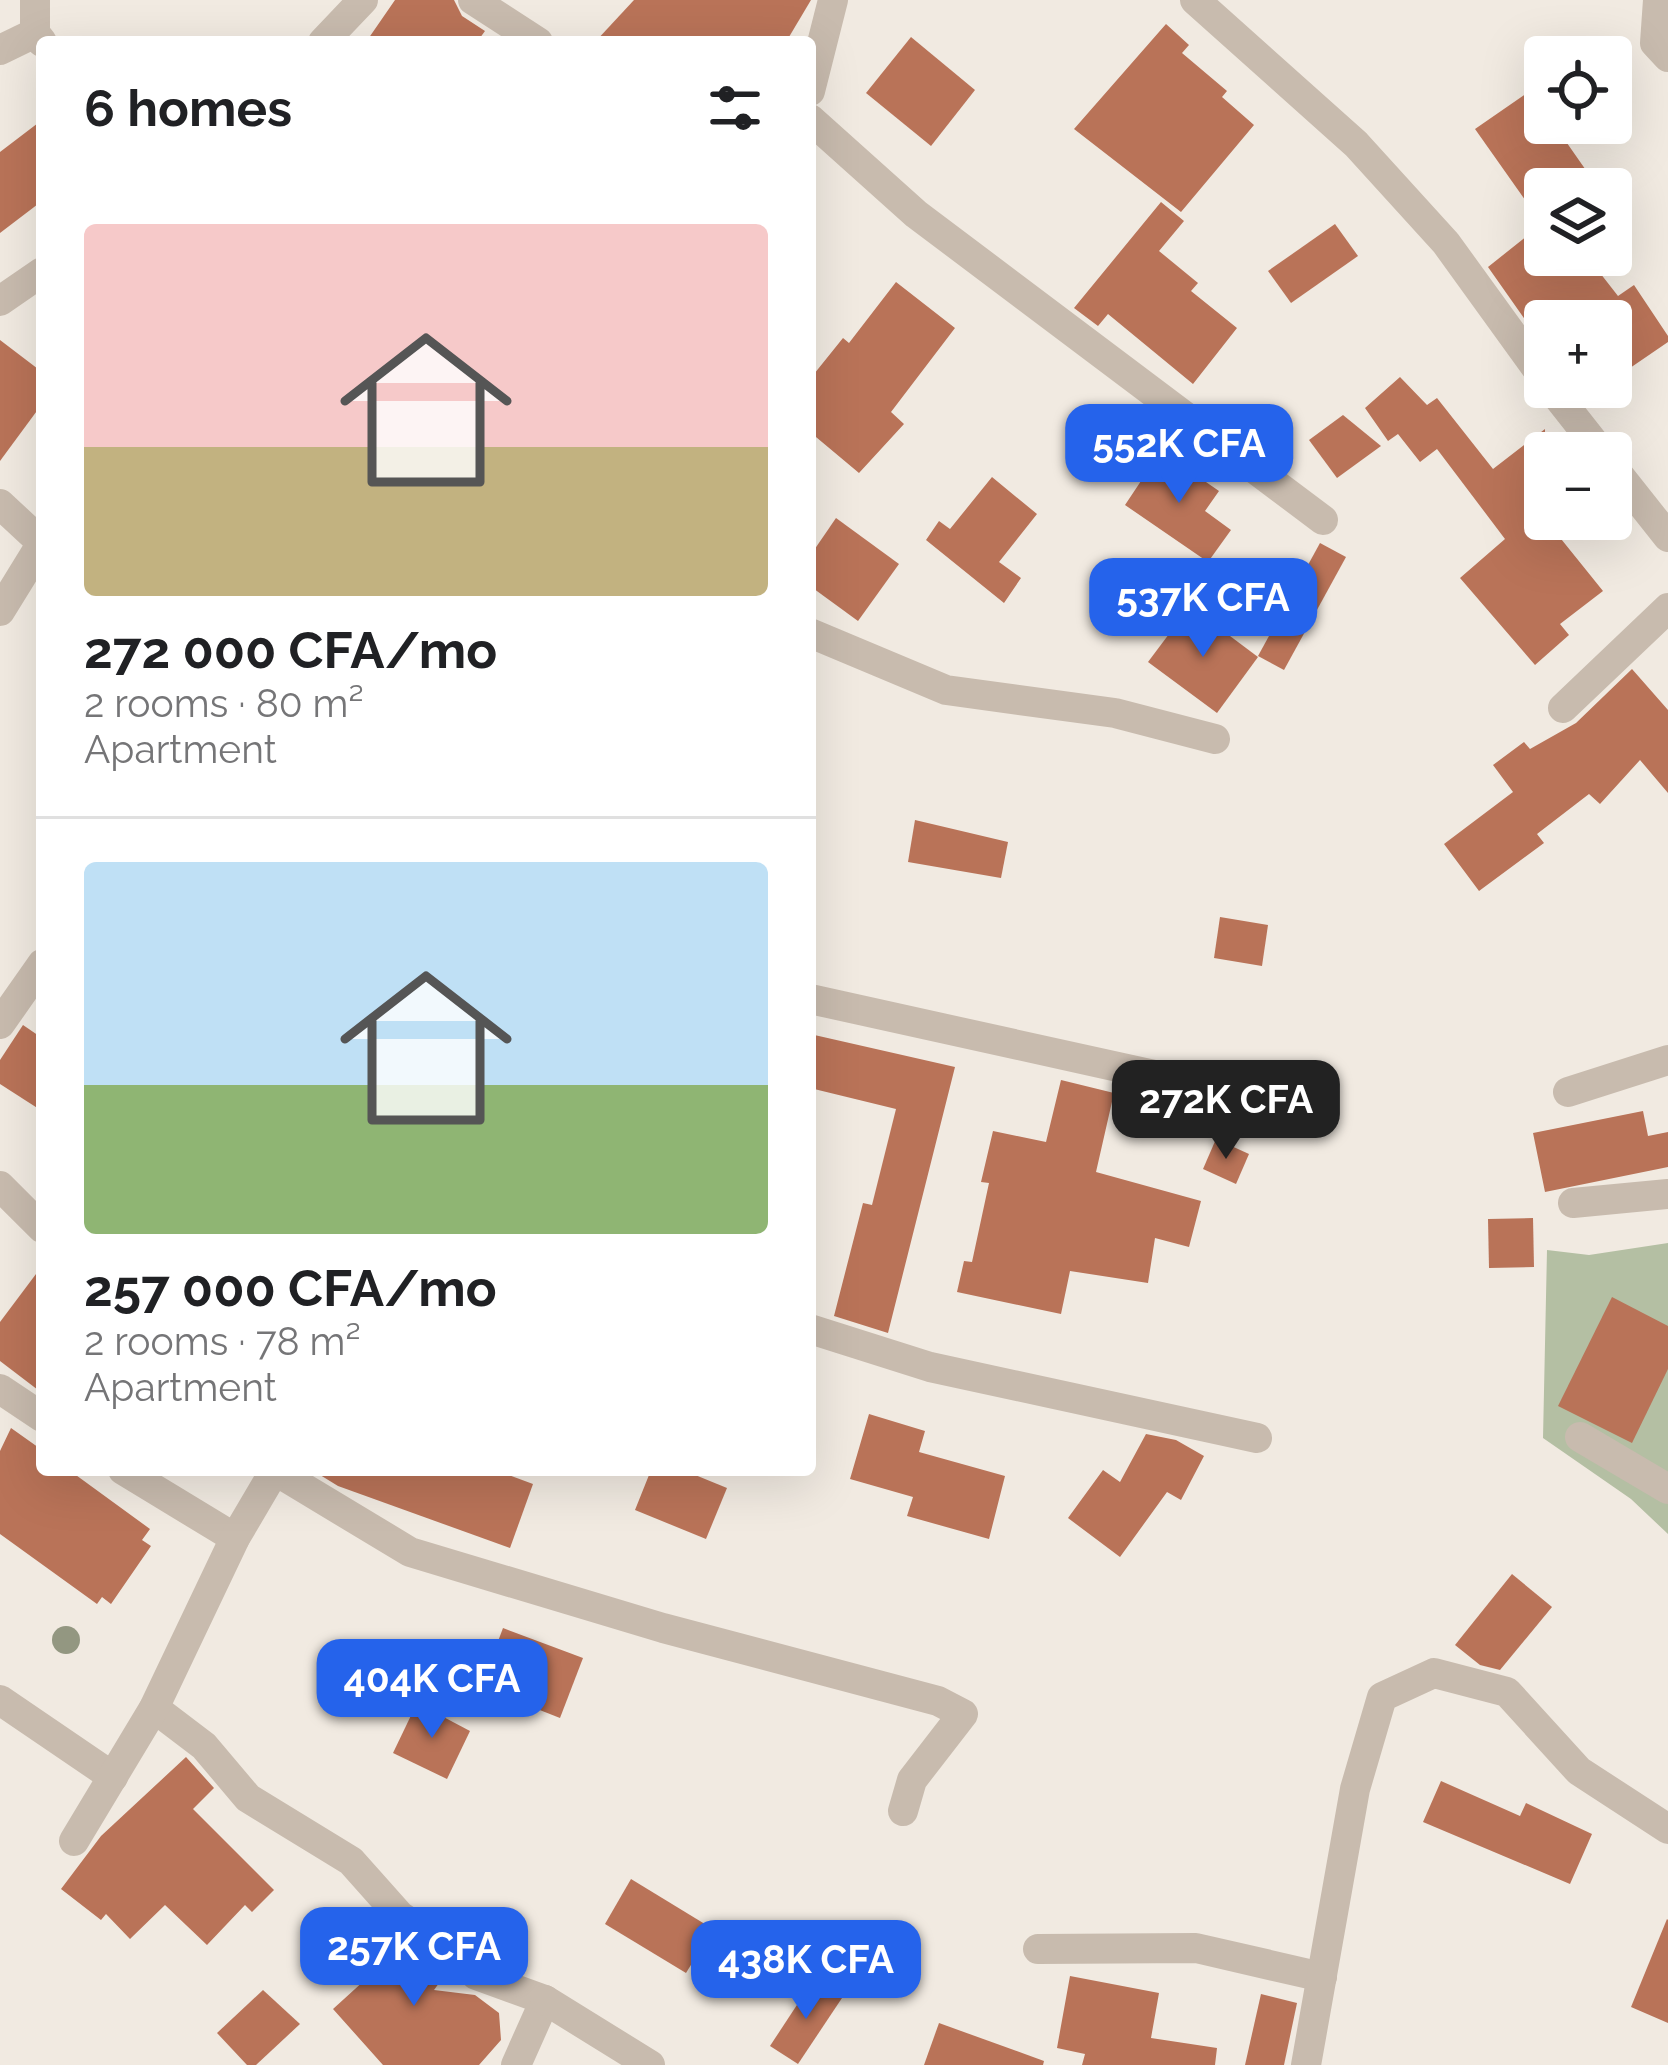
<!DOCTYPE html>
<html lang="en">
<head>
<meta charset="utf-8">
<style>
	body { margin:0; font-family:Raleway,sans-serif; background:#f6f6f6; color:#202124; height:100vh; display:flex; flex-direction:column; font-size:45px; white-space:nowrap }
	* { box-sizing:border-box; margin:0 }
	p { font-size:39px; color:#757577 }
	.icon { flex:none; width:66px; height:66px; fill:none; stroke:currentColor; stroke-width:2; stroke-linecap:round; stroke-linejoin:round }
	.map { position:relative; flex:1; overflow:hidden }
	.drawer { position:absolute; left:36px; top:36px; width:780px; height:1440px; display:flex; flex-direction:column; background:#fff; border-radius:12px; box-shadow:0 12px 48px #0002 }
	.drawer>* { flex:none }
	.tools { position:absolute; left:1524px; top:36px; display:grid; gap:24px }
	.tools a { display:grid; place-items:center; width:108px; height:108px; border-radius:12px; background:#fff; box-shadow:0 12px 48px #0002; font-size:60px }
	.price { position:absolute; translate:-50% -102px; padding:0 27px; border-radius:24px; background:#2563eb; color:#fff; font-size:39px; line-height:78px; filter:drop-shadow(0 3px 6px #0008) }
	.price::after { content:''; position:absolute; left:50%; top:72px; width:36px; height:27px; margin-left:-18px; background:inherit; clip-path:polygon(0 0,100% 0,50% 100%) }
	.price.active { background:#222; color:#fff }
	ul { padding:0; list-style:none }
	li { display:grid; align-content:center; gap:24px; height:636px; padding:0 48px }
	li+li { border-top:3px solid #e0e0e0 }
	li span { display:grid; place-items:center; height:372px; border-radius:12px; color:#555 }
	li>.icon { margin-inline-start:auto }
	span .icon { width:216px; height:216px; fill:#fffc; stroke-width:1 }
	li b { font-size:51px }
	h2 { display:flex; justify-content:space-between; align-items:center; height:144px; padding:0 48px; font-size:51px }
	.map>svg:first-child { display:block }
	.green { fill:#b4bfa3 }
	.building { fill:#b97358 }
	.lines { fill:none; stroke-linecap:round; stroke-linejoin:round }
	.minor { stroke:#c8bbae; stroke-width:30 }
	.tree { fill:#939781 }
</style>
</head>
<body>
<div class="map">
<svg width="1668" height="2065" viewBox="0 0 1668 2065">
	<rect width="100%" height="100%" fill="#f1eae1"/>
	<polygon class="green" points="1668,1243 1668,1534 1631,1499 1543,1438 1547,1250 1589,1255"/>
	<g class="building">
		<polygon points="395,0 454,0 462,16 485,31 477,42 366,42"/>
		<polygon points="634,0 811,0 786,42 595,42"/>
		<polygon points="1166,24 1189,45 1182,53 1227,91 1222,97 1254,125 1181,212 1074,129"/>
		<polygon points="911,37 975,90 931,146 866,93"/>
		<polygon points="1530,91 1545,112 1545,123 1553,123 1590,176 1571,189 1545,189 1545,255 1586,255 1618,296 1634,285 1668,336 1668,342 1611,381 1611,321 1526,321 1488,267 1542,224 1475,129"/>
		<polygon points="42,120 42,201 0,233 0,152"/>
		<polygon points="1161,202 1184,221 1159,251 1198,283 1191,291 1237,328 1193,384 1108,314 1098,326 1074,308"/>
		<polygon points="1335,224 1358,256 1291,303 1268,271"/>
		<polygon points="896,282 955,328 891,412 904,424 859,473 810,432 810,379 843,338 849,343"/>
		<polygon points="0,340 42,372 42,404 0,461"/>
		<polygon points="1400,377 1427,405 1437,398 1493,469 1545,429 1545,519 1603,591 1560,624 1569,635 1535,665 1460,578 1505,539 1437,449 1420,462 1398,434 1388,441 1365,408"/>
		<polygon points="1343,415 1381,446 1337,478 1309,440"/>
		<polygon points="1161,451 1219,491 1205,511 1231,530 1208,562 1125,505"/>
		<polygon points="992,477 1037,514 999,562 1021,578 1004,603 926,540 939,521 950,529"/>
		<polygon points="836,518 899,564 858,621 810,586 810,556"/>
		<polygon points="1320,543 1346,557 1284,670 1258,656"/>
		<polygon points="1190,606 1258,657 1217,713 1148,662"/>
		<polygon points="1632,669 1668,710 1668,793 1640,760 1600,804 1589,794 1537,834 1544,843 1479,891 1444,844 1513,792 1493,765 1524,742 1530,749 1576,723"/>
		<polygon points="915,820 1008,842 1001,878 908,862"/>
		<polygon points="1220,917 1268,925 1262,966 1214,958"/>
		<polygon points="23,1025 42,1038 42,1111 0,1084 0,1060"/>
		<polygon points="810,1034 955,1067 888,1333 834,1316 863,1203 872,1205 896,1109 810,1088"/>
		<polygon points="1061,1080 1114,1093 1096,1172 1201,1201 1189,1247 1155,1238 1148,1283 1070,1271 1061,1314 957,1292 964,1261 972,1262 989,1183 981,1182 993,1131 1046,1142"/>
		<polygon points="1643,1111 1648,1136 1668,1132 1668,1167 1545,1192 1533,1133"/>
		<polygon points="1216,1139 1249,1154 1236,1184 1203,1169"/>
		<polygon points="1533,1218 1534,1267 1489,1268 1488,1219"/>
		<polygon points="42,1266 42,1393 0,1361 0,1322"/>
		<polygon points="1612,1297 1668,1326 1668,1369 1632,1443 1558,1406"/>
		<polygon points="869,1414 925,1431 919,1452 1005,1476 989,1539 907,1516 913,1497 850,1479"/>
		<polygon points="11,1428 42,1450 42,1470 69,1470 150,1529 142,1540 151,1546 111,1604 102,1597 97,1604 0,1534 0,1451"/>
		<polygon points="1146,1434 1176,1440 1204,1456 1181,1500 1167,1492 1120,1557 1068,1518 1103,1470 1120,1482"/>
		<polygon points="312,1470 495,1470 533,1484 510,1548 338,1486"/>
		<polygon points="651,1470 683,1470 727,1488 706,1539 635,1510"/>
		<polygon points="1512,1574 1552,1607 1500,1670 1480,1665 1455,1645"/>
		<polygon points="503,1628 583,1658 560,1718 481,1687"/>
		<polygon points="417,1703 470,1731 447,1779 393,1753"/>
		<polygon points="186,1757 214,1788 193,1809 274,1890 252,1912 245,1905 207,1945 165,1905 130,1939 106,1914 101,1920 61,1889 101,1836"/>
		<polygon points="1441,1781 1520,1816 1526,1803 1592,1834 1570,1884 1423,1822"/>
		<polygon points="631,1879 713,1929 686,1973 605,1924"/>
		<polygon points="1667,1919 1668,1920 1668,2023 1631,2007"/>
		<polygon points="380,1923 447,1972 434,1990 475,1995 499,2013 501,2040 479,2065 383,2065 333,2009 366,1979 346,1962"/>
		<polygon points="1070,1976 1159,1993 1151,2038 1217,2048 1215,2065 1082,2065 1085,2054 1057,2048"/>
		<polygon points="814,1979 842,1998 798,2064 770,2046"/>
		<polygon points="263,1990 300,2024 256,2065 247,2065 217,2033"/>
		<polygon points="1261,1994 1297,2003 1284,2065 1245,2065"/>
		<polygon points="939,2023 1044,2061 1043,2065 924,2065"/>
	</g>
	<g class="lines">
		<g class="minor">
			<polyline points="35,0 35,33 42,42"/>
			<polyline points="473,0 538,42"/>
			<polyline points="1195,0 1356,144 1446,243 1545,380"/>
			<polyline points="1658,0 1655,43 1668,57"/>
			<polyline points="323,42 363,0"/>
			<polyline points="0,50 35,33"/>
			<polyline points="810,91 833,0"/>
			<polyline points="810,119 916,214 1323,520"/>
			<polyline points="0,301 42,272"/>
			<polyline points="1550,387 1602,453"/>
			<polyline points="1611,465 1668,537"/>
			<polyline points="0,504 42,543 0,611"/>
			<polyline points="810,633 946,690 1115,713 1215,739"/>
			<polyline points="1563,708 1668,608"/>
			<polyline points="810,999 1213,1088"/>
			<polyline points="0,1024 42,964"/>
			<polyline points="1568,1092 1668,1060"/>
			<polyline points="0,1186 42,1228"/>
			<polyline points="1573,1203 1668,1194"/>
			<polyline points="810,1329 930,1367 1257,1438"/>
			<polyline points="0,1389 42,1417"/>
			<polyline points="1580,1437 1668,1489"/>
			<polyline points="123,1470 235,1538"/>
			<polyline points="274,1470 410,1552 663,1628 938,1701 963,1714 912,1780 903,1811"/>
			<polyline points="0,1700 113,1777"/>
			<polyline points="154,1708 204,1746 248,1798 351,1861 400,1916 469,1963 476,1975 545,2000 516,2065"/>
			<polyline points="74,1841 154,1708 235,1538 275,1470"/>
			<polyline points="1038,1949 1196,1948 1322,1977"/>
			<polyline points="545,2000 650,2065"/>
			<polyline points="1306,2065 1355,1789 1382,1697 1434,1673 1507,1692 1579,1771 1668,1829"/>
		</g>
	</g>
	<circle class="tree" cx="66" cy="1640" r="14"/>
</svg>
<div class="tools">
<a><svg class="icon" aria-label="locate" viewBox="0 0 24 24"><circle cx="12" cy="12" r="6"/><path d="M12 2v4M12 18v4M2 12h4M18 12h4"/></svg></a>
<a><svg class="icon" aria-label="layers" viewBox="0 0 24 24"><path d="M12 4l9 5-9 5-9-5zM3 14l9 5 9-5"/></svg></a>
<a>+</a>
<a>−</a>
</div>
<b class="price" style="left:1179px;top:506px">552K CFA</b>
<b class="price" style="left:1203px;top:660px">537K CFA</b>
<b class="price active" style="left:1226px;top:1162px">272K CFA</b>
<b class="price" style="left:432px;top:1741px">404K CFA</b>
<b class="price" style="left:414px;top:2009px">257K CFA</b>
<b class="price" style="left:806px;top:2022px">438K CFA</b>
<section class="drawer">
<h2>6 homes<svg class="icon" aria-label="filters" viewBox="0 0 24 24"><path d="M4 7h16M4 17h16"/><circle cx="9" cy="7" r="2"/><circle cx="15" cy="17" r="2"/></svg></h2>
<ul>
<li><span style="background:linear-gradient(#f6c9c9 60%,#c2b280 0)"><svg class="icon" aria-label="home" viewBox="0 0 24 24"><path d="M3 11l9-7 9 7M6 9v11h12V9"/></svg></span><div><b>272 000 CFA/mo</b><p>2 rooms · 80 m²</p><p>Apartment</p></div></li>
<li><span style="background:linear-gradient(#bfe0f5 60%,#8fb573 0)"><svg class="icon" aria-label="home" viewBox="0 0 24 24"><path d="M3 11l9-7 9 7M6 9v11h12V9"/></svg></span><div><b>257 000 CFA/mo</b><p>2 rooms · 78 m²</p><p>Apartment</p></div></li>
</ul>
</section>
</div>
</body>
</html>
